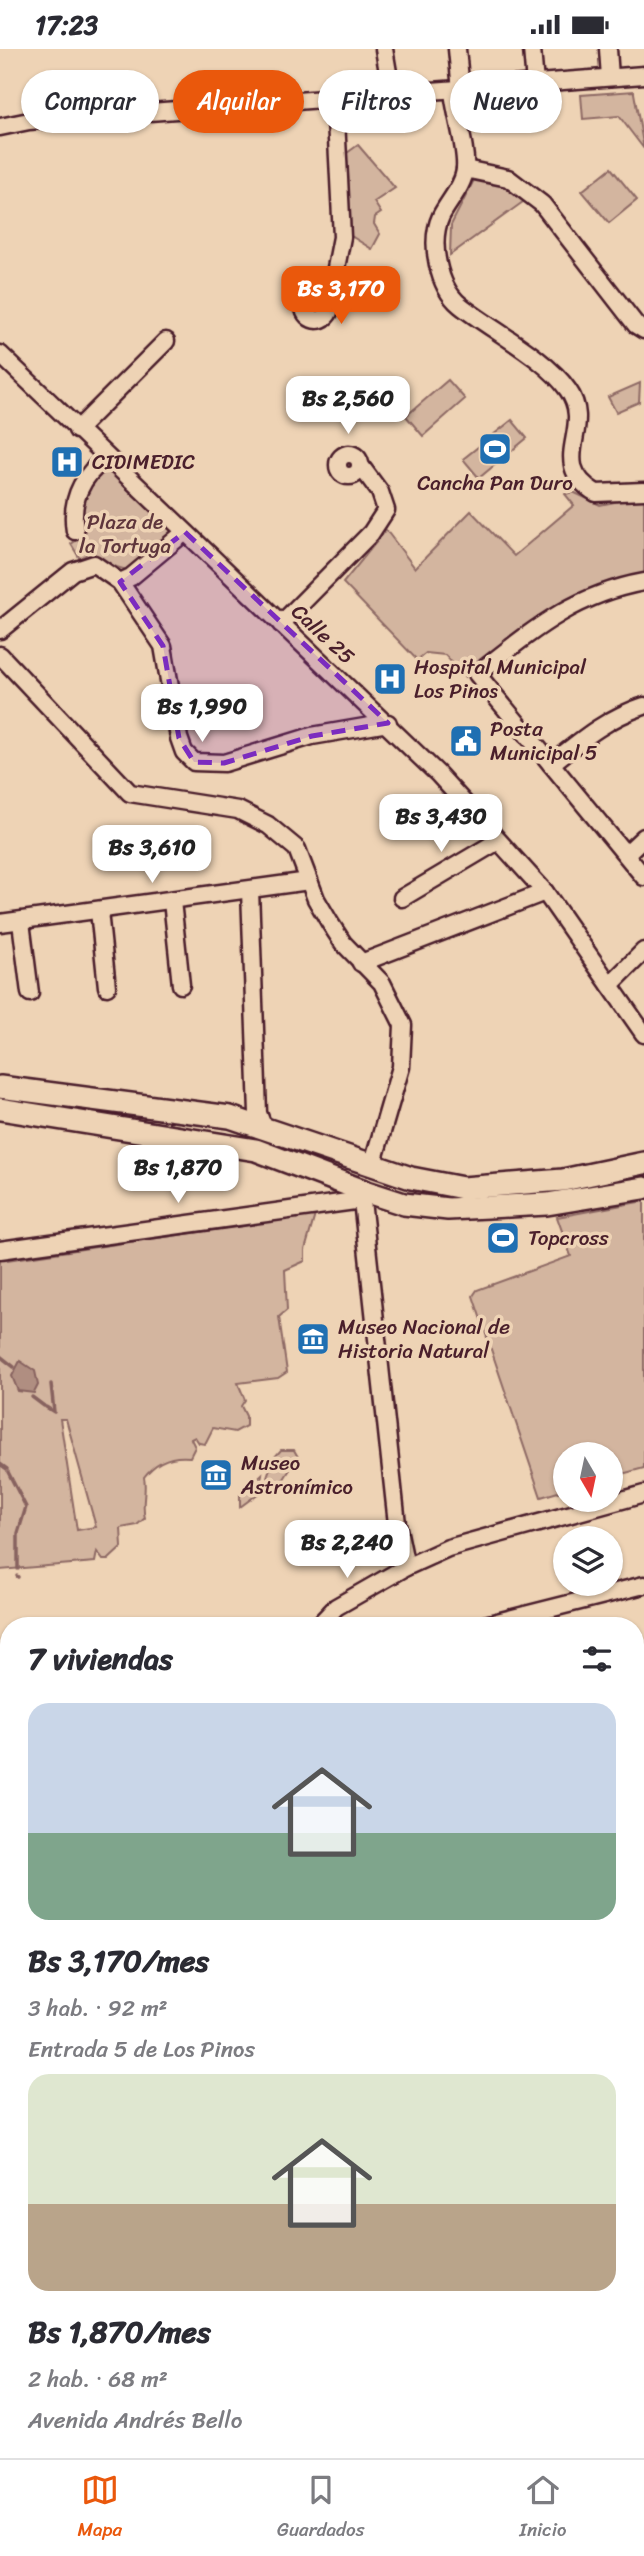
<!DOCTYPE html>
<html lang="es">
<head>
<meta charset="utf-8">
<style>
	body { margin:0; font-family:Sriracha,sans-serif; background:#f7f7f7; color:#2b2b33; height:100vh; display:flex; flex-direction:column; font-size:26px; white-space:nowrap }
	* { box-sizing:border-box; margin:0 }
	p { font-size:23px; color:#7c7c81 }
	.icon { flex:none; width:38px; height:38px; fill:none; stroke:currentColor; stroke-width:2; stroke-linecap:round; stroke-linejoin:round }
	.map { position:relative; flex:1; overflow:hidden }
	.sheet { position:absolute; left:0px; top:1568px; width:644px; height:842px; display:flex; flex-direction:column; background:#fff; border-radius:28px 28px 0 0; box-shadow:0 2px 5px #0004 }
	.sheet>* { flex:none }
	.hud { position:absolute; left:21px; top:21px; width:602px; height:63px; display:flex; gap:14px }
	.needle { width:46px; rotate:171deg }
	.tools { position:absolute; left:553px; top:1393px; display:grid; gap:14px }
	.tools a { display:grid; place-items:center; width:70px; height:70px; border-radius:50%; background:#fff; box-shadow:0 2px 5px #0004; font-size:35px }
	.price { position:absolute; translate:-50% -60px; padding:0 16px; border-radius:14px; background:#fff; color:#222; font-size:23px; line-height:46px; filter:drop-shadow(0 2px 4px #0008) }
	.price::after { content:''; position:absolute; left:50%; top:42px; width:21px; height:16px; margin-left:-10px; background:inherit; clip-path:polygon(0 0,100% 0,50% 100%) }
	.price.on { background:#ea580c; color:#fff }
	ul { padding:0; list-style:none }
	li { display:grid; align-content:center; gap:14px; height:371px; padding:0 28px }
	li span { display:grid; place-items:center; height:217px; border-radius:21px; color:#555 }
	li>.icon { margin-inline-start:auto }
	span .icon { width:126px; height:126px; fill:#fffc; stroke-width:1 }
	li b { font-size:30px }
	h2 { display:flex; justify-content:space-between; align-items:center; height:84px; padding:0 28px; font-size:30px }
	.pill { padding:0 24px; border-radius:32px; background:#fff; box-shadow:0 2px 5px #0004; font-size:24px; line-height:63px }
	.pill.on { background:#ea580c; color:#fff }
	.status { display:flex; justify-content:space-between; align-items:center; height:49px; padding:0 35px; background:#fff; direction:ltr }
	.status svg { height:19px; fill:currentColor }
	.dock { display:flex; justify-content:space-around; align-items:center; height:98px; border-top:2px solid #e1e1e2; background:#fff; font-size:19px; color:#7c7c81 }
	.dock a { display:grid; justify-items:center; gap:4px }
	.dock .on { color:#ea580c }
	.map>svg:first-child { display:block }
	.green { fill:#d3b59f; stroke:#8e6a65; stroke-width:2; fill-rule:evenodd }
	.water { fill:#b08e81; stroke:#87625f; stroke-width:2 }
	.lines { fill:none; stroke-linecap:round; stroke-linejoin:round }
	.stream { stroke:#87625f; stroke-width:3.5 }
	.minor-casing { stroke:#4a1f2b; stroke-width:21 }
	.major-casing { stroke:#4a1f2b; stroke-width:26 }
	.minor { stroke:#eed3b5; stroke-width:16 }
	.major { stroke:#eed3b5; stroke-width:21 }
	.marked { fill:#7b2cbf; fill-opacity:0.2; stroke:#7b2cbf; stroke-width:5; stroke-dasharray:14 9; stroke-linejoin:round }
	.labels { text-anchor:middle; stroke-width:7; stroke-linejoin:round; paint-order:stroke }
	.poi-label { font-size:21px; fill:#4a1f2b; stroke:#eed3b5; text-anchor:start }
	.park-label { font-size:21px; fill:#5f363c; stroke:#eed3b5 }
	.street-label { font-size:21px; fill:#4a1f2b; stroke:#eed3b5 }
</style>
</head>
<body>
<div class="status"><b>17:23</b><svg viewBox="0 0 49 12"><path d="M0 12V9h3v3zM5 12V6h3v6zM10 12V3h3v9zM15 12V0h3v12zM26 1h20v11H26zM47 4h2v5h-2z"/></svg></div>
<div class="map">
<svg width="644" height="2409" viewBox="0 0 644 2409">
	<rect width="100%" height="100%" fill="#eed3b5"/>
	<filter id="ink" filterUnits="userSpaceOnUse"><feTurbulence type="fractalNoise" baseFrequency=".0143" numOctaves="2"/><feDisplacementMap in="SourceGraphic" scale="14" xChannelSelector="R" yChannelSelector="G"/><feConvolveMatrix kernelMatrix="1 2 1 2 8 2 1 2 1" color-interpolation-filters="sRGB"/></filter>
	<g filter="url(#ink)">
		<g class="green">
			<polygon points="634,42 634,44 644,100 619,67 583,70 581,46"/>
			<polygon points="358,96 395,139 374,153 381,164 375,168 374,175 380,185 372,200 351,187 347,104"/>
			<polygon points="611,119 637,151 609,174 582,142"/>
			<polygon points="477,125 505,132 527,150 450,206 451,176"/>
			<polygon points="448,331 465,350 423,387 406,367"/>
			<polygon points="640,334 639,353 616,363 608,348"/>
			<polygon points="512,371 527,389 479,429 463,410"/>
			<path d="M 107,419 L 175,486 L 132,521 C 111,520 105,509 87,505 L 80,510 L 71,495 L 83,487 C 79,457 85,439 107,419 Z"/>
			<path d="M 573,443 L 600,456 L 644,447 L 644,525 C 568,542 523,579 465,628 L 445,606 L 426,604 L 417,611 L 343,534 L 386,481 L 415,519 L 471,462 L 514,507 L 574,456 L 565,445 Z"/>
			<polygon points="268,1090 345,1118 347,1123 342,1124 267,1095"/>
			<polygon points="644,1152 644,1419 611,1428 611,1405 565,1405 565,1441 541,1448 473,1247 477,1241 571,1207 557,1168"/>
			<path d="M 315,1166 L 305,1201 L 305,1212 L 285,1221 L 287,1261 L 279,1268 L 287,1323 L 278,1329 L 238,1334 L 245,1351 L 241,1357 L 246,1367 L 246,1377 L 235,1383 L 213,1379 L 205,1395 L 199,1394 L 195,1388 L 191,1390 L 195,1398 L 190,1408 C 171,1406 156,1412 144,1428 C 147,1442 141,1455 145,1469 L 137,1476 L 121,1479 L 122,1498 L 108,1511 L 103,1511 L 97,1503 L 95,1513 L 0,1521 L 0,1212 ZM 60,1370 L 66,1370 L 96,1478 L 77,1481 Z"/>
			<polygon points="281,1401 294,1401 298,1408 282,1433 276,1435 267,1428 273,1410"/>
			<polygon points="262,1425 259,1444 240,1458 240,1446"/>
		</g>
		<polygon class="water" points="20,1312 35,1322 38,1336 34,1344 18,1342 12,1327"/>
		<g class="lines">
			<g class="stream">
				<polyline points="0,1307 14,1318"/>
				<polyline points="32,1348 44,1357"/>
				<polyline points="46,1358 54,1363 51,1335"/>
				<polyline points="0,1415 7,1420"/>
				<polyline points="8,1423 26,1458 18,1484 18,1520"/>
				<polyline points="17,1527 18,1528"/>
			</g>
			<defs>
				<g id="minor">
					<polyline points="384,0 392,47"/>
					<polyline points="457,0 461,41"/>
					<polyline points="532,0 535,35"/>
					<polyline points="608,0 610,28"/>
					<path d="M 453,42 C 455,65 467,99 465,120 C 464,136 448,153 441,167 C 429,193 438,238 460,256 C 491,281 545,308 568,341 C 596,380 545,413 596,444 L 644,442"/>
					<polyline points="0,78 29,72 644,26"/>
					<polyline points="465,120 508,129 542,155 636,276 644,281"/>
					<circle cx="317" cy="258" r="13"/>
					<polyline points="329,255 342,188 335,51"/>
					<polyline points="0,305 438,725 545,843 644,985"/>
					<polyline points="77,381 166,292"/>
					<circle cx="349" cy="416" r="11"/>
					<path d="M 75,482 C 70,451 81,428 106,409"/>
					<polyline points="120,533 131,528 185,483"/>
					<path d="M 644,533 C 573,546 532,582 477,625 L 644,828"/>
					<polyline points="281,575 371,484 386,461 380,443 360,416"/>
					<polyline points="0,581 73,522 94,515 120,533 163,597 179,689 184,703 194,713 224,714 312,687 388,674"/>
					<polyline points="0,606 130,744 238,761 268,776 297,800 316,850 330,874 343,894 382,934 403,976 401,1018 372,1117"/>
					<path d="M 551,715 C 581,691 607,669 644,657"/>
					<polyline points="627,804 644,788"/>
					<polyline points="250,841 258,1064 263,1077"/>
					<polyline points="402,849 498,792"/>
					<polyline points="172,852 181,936"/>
					<polyline points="99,862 107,938"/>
					<polyline points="21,873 30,944"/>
					<polyline points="0,874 309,832"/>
					<polyline points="361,914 545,843"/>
					<polyline points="610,936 644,902"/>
					<polyline points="364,1142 362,1151 397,1475 406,1518"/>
					<polyline points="0,1201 362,1151"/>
					<polyline points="318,1577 336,1558 406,1518 448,1499 644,1445"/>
					<polyline points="481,1577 644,1536"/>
					<polyline points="635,1621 644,1622"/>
					<polyline points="635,1773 644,1776"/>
					<polyline points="635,1924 644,1919"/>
					<polyline points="635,1979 644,1993"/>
					<polyline points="0,1987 9,1981"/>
					<polyline points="635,2090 644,2100"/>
					<polyline points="0,2121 9,2124"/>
					<polyline points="635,2156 644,2147"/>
					<polyline points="0,2178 9,2182"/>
					<polyline points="635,2179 644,2170"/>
					<polyline points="0,2248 9,2250"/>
					<polyline points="635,2329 644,2321"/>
					<polyline points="635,2338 644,2348"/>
					<polyline points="0,2367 9,2359"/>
					<polyline points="172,2409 173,2401"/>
					<polyline points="245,2409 247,2401"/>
					<polyline points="391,2409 397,2401"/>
					<polyline points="413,2409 421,2401"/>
					<polyline points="555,2409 563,2401"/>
				</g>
				<g id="major">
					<polyline points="0,1038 230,1068 411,1129 463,1139 563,1131 644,1114"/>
					<polyline points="0,1060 256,1101 364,1142 404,1155 448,1160 547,1155 644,1139"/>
				</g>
			</defs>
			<use href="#minor" class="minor-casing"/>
			<use href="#major" class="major-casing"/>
			<use href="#minor" class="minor"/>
			<use href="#major" class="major"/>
		</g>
	</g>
	<path class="marked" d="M 185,483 L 388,674 L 312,687 L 224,714 L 194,713 L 179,689 L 163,597 L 120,533 Z"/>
	<defs>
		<symbol id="stadium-square" viewBox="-11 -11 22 22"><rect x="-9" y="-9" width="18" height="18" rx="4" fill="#1f6fb2" stroke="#eed3b5"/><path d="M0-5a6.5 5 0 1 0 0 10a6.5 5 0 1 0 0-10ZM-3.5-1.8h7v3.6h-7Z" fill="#fff"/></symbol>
		<symbol id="hospital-square" viewBox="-11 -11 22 22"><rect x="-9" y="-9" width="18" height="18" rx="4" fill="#1f6fb2" stroke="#eed3b5"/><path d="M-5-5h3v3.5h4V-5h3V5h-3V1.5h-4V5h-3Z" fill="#fff"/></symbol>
		<symbol id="civic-square" viewBox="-11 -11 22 22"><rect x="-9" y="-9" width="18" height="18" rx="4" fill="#1f6fb2" stroke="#eed3b5"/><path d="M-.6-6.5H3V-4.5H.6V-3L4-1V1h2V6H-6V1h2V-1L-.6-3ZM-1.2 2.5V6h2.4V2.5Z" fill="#fff"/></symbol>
		<symbol id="museum-square" viewBox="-11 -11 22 22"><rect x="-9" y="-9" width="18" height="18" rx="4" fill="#1f6fb2" stroke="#eed3b5"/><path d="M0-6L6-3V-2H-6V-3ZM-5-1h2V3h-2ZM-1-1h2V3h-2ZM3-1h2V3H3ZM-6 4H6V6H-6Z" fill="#fff"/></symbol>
	</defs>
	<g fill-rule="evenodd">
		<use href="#stadium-square" x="476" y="381" width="38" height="38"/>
		<use href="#hospital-square" x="48" y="394" width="38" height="38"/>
		<use href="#hospital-square" x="371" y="611" width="38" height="38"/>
		<use href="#civic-square" x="447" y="673" width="38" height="38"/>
		<use href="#stadium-square" x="484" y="1170" width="38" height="38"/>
		<use href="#museum-square" x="294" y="1271" width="38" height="38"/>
		<use href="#museum-square" x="197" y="1407" width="38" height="38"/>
	</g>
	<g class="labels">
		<g class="poi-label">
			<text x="92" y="420">CIDIMEDIC</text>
			<text x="495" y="441" text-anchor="middle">Cancha Pan Duro</text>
			<text x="414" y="625">Hospital Municipal<tspan x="414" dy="24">Los Pinos</tspan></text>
			<text x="490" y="687">Posta<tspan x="490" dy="24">Municipal 5</tspan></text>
			<text x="528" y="1196">Topcross</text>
			<text x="338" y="1285">Museo Nacional de<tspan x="338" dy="24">Historia Natural</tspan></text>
			<text x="241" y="1421">Museo<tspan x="241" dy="24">Astronímico</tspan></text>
		</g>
		<g class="park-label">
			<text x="125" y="480">Plaza de<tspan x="125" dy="24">la Tortuga</tspan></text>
		</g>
		<g class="street-label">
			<text transform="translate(323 585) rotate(43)" y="7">Calle 25</text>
		</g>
	</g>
</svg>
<div class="tools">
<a><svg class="needle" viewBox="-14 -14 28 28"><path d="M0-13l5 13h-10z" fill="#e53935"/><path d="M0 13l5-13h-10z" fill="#7c7c81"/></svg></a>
<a><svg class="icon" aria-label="layers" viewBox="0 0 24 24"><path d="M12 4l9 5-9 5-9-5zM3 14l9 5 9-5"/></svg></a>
</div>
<b class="price on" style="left:341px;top:277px">Bs 3,170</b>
<b class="price" style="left:348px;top:387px">Bs 2,560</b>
<b class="price" style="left:202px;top:695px">Bs 1,990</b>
<b class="price" style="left:441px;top:805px">Bs 3,430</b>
<b class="price" style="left:152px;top:836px">Bs 3,610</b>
<b class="price" style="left:178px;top:1156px">Bs 1,870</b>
<b class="price" style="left:347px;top:1531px">Bs 2,240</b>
<div class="hud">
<a class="pill">Comprar</a>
<a class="pill on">Alquilar</a>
<a class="pill">Filtros</a>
<a class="pill">Nuevo</a>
</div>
<section class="sheet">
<h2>7 viviendas<svg class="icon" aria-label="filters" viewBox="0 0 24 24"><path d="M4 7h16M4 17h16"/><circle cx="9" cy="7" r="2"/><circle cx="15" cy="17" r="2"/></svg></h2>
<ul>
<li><span style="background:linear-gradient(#c9d6e8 60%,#7fa58c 0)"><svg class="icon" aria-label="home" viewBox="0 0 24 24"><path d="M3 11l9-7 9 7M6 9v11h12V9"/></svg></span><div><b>Bs 3,170/mes</b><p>3 hab. · 92 m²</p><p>Entrada 5 de Los Pinos</p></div></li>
<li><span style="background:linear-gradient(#dfe7d0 60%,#b9a48a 0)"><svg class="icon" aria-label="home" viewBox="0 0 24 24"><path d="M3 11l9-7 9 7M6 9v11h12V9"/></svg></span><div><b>Bs 1,870/mes</b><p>2 hab. · 68 m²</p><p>Avenida Andrés Bello</p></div></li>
</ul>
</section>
</div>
<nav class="dock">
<a class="on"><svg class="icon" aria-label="map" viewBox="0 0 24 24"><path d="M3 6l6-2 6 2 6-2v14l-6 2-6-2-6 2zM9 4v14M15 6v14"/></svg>Mapa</a>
<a><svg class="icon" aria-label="saved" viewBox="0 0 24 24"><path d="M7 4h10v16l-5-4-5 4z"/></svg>Guardados</a>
<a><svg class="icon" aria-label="home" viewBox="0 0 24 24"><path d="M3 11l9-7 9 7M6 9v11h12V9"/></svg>Inicio</a>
</nav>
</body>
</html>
